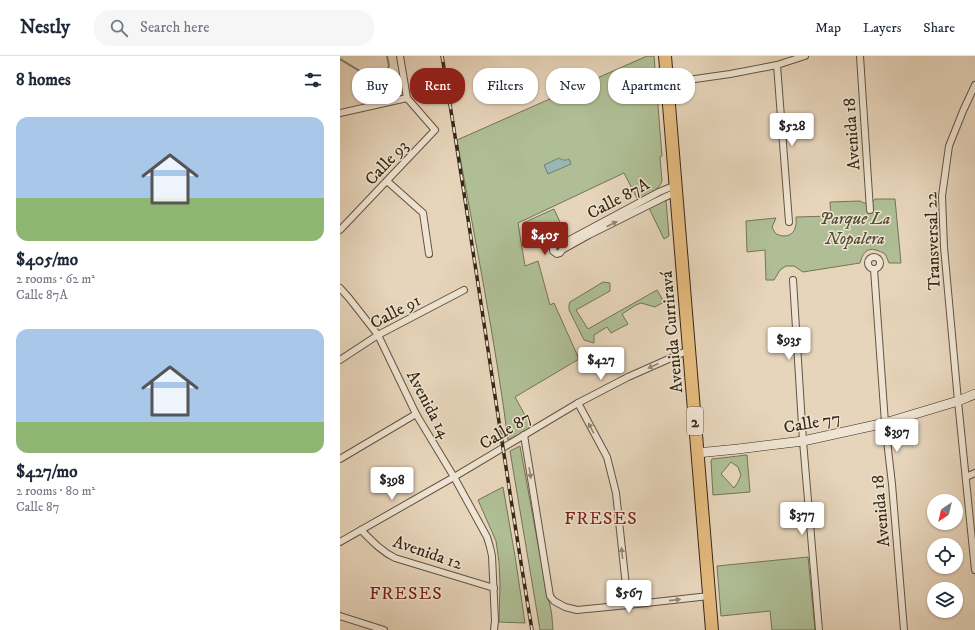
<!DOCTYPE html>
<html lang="en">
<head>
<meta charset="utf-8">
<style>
	body { margin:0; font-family:"IM FELL DW Pica",serif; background:#f6f6f7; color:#1f2937; height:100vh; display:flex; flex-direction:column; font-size:15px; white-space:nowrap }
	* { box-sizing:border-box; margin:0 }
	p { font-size:13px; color:#747a83 }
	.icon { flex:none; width:22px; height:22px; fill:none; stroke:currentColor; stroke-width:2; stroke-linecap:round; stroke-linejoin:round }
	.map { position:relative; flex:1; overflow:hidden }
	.drawer { display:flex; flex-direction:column; background:#fff; width:340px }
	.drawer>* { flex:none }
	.hud { position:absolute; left:12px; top:12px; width:380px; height:36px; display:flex; gap:8px }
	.needle { width:26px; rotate:215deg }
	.tools { position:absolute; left:587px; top:438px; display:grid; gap:8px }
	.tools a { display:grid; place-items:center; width:36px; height:36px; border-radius:50%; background:#fff; box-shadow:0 1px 3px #0004; font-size:20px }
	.price { position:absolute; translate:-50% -34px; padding:0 9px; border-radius:4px; background:#fff; color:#222; font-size:13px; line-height:26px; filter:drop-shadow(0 1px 2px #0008) }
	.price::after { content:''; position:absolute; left:50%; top:24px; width:12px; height:9px; margin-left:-6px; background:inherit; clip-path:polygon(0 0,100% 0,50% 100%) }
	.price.active { background:#8f2418; color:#fff }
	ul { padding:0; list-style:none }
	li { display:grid; align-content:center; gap:8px; height:212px; padding:0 16px }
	li span { display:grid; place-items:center; height:124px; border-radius:12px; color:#555 }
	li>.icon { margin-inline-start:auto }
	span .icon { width:72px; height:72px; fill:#fffc; stroke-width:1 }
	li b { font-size:17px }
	h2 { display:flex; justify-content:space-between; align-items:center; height:48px; padding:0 16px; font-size:17px }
	.tag { padding:0 14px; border-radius:16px; background:#fff; box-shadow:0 1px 3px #0004; font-size:14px; line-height:36px }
	.tag.active { background:#8f2418; color:#fff }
	header { display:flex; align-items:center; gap:24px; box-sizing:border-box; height:56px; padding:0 20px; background:#fff; border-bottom:1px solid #e0e1e3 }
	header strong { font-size:19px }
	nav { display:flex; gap:22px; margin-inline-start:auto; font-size:14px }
	.search { width:280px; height:36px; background:#f6f6f7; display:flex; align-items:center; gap:10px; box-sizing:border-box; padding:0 14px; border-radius:16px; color:#747a83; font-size:15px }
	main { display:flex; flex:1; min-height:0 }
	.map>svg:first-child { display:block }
	.green { fill:#afbe95; stroke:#737456; fill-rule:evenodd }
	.water { fill:#97b8b3; stroke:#717f74 }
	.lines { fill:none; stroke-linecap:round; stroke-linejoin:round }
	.stream { stroke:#717f74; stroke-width:2 }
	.street-casing { stroke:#63543f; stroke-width:8 }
	.secondary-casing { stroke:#372916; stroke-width:10 }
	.highway-casing { stroke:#372916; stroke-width:14 }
	.street { stroke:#efe4d3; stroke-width:6 }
	.secondary { stroke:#efe4d3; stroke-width:9 }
	.highway { stroke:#e4ba7e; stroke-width:12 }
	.rail-casing { stroke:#372916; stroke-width:3.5 }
	.rail { stroke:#efe4d3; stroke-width:2; stroke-dasharray:6; stroke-linecap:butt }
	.oneway { fill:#938674 }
	.labels { text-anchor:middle; stroke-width:3; stroke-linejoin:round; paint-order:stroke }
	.shield { fill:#efe4d3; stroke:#6e614f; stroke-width:1 }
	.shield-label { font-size:16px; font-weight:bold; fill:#372916 }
	.street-label { font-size:17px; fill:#372916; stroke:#efe4d3 }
	.park-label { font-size:17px; font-style:italic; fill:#554e36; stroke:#efe4d3 }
	.neighbourhood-label { font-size:18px; letter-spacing:1px; fill:#7a1f14; stroke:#efe4d3 }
</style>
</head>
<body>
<header>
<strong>Nestly</strong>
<div class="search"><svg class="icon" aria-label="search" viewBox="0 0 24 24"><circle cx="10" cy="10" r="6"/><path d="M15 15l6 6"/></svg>Search here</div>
<nav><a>Map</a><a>Layers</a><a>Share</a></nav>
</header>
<main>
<section class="drawer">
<h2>8 homes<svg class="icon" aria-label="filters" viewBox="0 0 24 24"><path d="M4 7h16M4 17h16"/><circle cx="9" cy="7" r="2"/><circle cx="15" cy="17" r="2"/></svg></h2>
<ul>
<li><span style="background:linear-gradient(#a9c7e8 65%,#8fb573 0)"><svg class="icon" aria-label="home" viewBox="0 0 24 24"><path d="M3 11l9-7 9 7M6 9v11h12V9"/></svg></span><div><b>$405/mo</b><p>2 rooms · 62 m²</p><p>Calle 87A</p></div></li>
<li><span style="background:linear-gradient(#a9c7e8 75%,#8fb573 0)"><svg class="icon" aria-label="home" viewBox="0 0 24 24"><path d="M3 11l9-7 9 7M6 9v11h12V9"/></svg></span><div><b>$427/mo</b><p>2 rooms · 80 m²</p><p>Calle 87</p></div></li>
</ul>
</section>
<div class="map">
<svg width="635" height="574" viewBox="0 0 635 574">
	<rect width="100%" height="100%" fill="#e7d5bb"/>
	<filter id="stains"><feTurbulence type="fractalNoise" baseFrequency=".005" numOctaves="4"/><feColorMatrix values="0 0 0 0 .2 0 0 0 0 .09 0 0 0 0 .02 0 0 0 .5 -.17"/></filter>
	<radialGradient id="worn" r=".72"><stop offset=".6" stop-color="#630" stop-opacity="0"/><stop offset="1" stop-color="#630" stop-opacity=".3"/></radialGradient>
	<g class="green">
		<path d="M 307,0 L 314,0 L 322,100 L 320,101 L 322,125 C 319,135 306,139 298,144 L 284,117 L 178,167 L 185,210 L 198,205 L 210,249 L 214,247 L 239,303 L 175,341 L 192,372 L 168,384 C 155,283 135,184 117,84 Z"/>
		<path d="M 535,143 L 555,143 L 561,207 L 549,207 C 548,205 547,201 545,198 C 542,196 539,195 536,194 C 526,191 522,199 520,207 L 463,216 L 454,210 L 446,210 L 440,214 L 434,224 L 426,224 L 425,194 L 407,196 L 406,165 L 436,162 L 432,171 C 433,173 434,175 435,177 C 437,179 442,180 444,180 C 455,180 457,170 456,161 L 491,160 L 490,146 L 520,145 L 524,147 L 531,147 Z"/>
		<polygon points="326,144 329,180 324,183 309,152"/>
		<polygon points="214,153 224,175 194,189 183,167"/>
		<polygon points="263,226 270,227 270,235 236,254 248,273 317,234 324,246 315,251 301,247 296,249 282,258 288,268 271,277 267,271 254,279 254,287 244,284 229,254 229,249 230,246"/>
		<path d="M 180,390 L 208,543 C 212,553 212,563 213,574 L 200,574 L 170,395 Z"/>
		<path d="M 407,399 L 410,436 L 373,439 L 371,405 L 372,403 ZM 391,406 L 398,411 L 401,419 L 398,426 L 394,432 L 381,418 Z"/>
		<polygon points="163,431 175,500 185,567 159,566 160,528 159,506 156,485 138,444"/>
		<polygon points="468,501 475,574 432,574 430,555 381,560 377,510"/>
	</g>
	<path class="water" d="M 219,102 C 222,104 225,105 229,103 L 231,108 L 208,118 L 204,109 Z"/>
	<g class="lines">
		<polyline class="stream" points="0,3 23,17 35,22 42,22 49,10 47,0"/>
		<defs>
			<g id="street">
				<polyline points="60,0 67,42"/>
				<polyline points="520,0 530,154"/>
				<polyline points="437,9 449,166"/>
				<polyline points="327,27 390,18 437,9 465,0"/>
				<polyline points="635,29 623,55 609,90 602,140 604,191 618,345 635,514"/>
				<polyline points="0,57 67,42"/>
				<polyline points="47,125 83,157 89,198"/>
				<polyline points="336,129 319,136 220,189 215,189 213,192 213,195 217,198 220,197 222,194 249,179 323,142 336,136"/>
				<polyline points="0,174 95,74 67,42"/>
				<circle cx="534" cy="207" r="6"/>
				<polyline points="534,213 545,367 552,428 564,574"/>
				<polyline points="453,224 463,385 479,574"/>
				<polyline points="0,232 9,242 38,279 76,358 114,421 147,481 150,491 152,500 155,565 154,574"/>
				<polyline points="0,304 38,279 124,234"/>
				<polyline points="238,347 267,401 276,437 288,549"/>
				<polyline points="184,379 210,540 214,545 225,551 237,554 288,549 369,540"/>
				<polyline points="0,403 76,358"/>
				<polyline points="626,421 635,417"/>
				<path d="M 21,474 C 32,485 41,495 55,502 L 154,532"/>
				<polyline points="0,486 114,421 238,347 288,321 349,294"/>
				<polyline points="0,560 44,574"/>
			</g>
			<polyline id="secondary" points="357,397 398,393 463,385 545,367 618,345 635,338"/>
			<polyline id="highway" points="325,0 372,574"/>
		</defs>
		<use href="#street" class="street-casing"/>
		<use href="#secondary" class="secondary-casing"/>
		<use href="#highway" class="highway-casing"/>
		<use href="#street" class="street"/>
		<use href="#secondary" class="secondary"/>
		<use href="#highway" class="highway"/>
		<defs>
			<path id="rail" d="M 102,0 C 134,191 160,383 192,574"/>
		</defs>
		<use href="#rail" class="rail-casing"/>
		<use href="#rail" class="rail"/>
	</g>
	<defs><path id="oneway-solid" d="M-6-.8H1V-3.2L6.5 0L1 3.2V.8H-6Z"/></defs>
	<g class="oneway">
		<use href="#oneway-solid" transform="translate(272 168) rotate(-27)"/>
		<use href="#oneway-solid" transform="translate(313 310) rotate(156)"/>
		<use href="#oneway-solid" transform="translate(251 372) rotate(-118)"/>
		<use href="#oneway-solid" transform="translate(190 417) rotate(81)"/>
		<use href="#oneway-solid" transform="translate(282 497) rotate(-96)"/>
		<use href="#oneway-solid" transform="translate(335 544) rotate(-6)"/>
	</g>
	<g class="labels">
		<rect class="shield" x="347" y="351" width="16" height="28" rx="3"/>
		<g class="shield-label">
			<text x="355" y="371">2</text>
		</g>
		<g class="street-label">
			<text transform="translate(511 78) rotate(-94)" y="6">Avenida 18</text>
			<text transform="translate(46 106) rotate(-47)" y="6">Calle 93</text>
			<text transform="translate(278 142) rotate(-28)" y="6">Calle 87A</text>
			<text transform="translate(592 185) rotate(-92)" y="6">Transversal 22</text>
			<text transform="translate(55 255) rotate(-28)" y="6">Calle 91</text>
			<text transform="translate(331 276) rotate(-95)" y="6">Avenida Curriravá</text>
			<text transform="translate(89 348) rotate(62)" y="6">Avenida 14</text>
			<text transform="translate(472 366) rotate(-10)" y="6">Calle 77</text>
			<text transform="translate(165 374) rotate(-31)" y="6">Calle 87</text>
			<text transform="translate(540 455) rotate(-95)" y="6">Avenida 18</text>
			<text transform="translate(88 496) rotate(19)" y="6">Avenida 12</text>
		</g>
		<g class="park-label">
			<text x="515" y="168">Parque La<tspan x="515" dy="20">Nopalera</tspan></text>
		</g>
		<g class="neighbourhood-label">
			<text x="261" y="468">FRESES</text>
			<text x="66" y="543">FRESES</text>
		</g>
	</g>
	<rect width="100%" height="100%" filter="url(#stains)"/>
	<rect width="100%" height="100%" fill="url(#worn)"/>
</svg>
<div class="tools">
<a><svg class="needle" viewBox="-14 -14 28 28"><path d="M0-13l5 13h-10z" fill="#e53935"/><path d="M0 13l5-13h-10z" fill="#747a83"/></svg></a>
<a><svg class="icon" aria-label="locate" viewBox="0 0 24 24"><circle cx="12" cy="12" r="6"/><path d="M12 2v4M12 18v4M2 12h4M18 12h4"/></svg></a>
<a><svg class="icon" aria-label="layers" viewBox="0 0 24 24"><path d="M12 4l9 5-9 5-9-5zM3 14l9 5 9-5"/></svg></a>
</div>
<b class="price" style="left:452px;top:91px">$528</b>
<b class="price active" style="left:205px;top:200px">$405</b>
<b class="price" style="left:449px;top:305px">$935</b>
<b class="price" style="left:261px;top:325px">$427</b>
<b class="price" style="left:557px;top:397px">$397</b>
<b class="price" style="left:52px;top:445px">$398</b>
<b class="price" style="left:462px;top:480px">$377</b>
<b class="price" style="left:289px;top:558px">$567</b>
<div class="hud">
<a class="tag">Buy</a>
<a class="tag active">Rent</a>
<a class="tag">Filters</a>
<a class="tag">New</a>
<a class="tag">Apartment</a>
</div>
</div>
</main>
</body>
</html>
